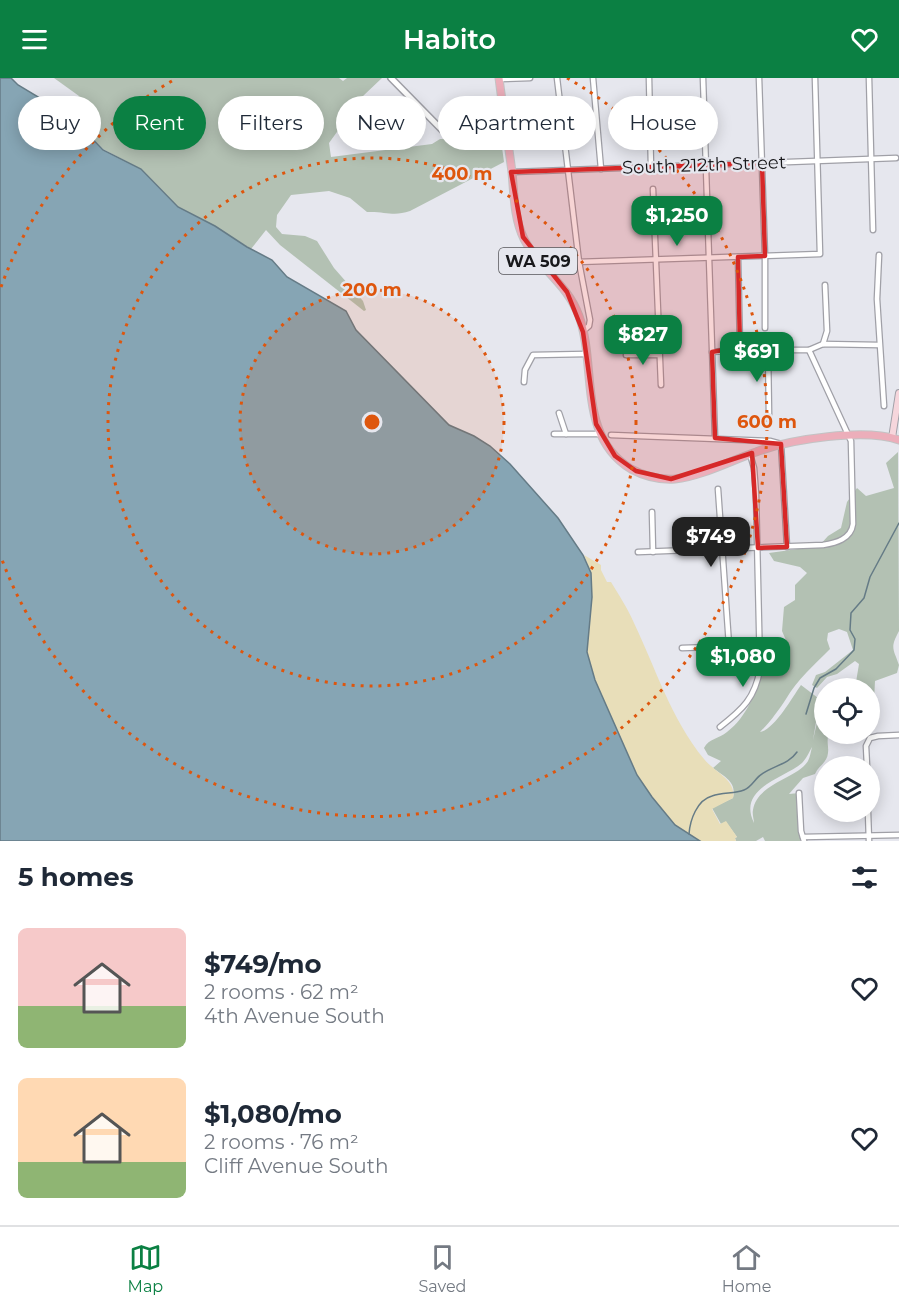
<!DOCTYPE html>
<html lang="en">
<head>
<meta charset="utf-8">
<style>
	body { margin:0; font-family:Montserrat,sans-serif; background:#f2f2f3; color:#1f2937; height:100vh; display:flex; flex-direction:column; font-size:22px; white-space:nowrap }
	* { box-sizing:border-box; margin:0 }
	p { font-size:20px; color:#747a83 }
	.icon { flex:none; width:33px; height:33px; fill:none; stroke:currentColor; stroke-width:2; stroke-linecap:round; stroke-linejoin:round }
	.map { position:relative; height:763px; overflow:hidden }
	.details { display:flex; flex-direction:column; background:#fff; flex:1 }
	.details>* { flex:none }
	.banner { position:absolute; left:18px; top:18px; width:864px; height:54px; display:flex; gap:12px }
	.controls { position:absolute; left:814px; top:600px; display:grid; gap:12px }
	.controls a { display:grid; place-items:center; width:66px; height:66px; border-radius:50%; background:#fff; box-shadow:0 3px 15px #0003; font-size:30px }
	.price { position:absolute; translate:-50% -51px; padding:0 14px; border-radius:12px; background:#0b8043; color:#fff; font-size:20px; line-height:39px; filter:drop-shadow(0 2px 3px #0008) }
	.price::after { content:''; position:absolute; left:50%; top:36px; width:18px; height:14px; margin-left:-9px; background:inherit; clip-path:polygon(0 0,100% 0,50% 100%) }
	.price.on { background:#222; color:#fff }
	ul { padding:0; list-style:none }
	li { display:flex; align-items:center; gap:18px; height:150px; padding:0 18px }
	li span { display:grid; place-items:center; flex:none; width:168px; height:120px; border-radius:9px; color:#555 }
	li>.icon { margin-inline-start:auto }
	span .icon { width:72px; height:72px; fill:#fffc; stroke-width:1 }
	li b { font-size:26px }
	h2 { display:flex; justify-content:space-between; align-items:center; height:72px; padding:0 18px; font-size:26px }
	.pill { padding:0 21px; border-radius:27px; background:#fff; box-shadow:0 3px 15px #0003; font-size:21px; line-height:54px }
	.pill.on { background:#0b8043; color:#fff }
	header { display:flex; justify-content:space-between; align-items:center; height:78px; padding:0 18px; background:#0b8043; color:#fff; font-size:27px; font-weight:600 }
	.dock { display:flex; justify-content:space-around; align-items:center; height:84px; border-top:2px solid #e0e1e3; background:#fff; font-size:16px; color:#747a83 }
	.dock a { display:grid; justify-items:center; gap:3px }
	.dock .on { color:#0b8043 }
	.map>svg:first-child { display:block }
	.green { fill:#b3c1b3; fill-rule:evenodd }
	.sand { fill:#e8deb9 }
	.water { fill:#86a5b4; stroke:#657b86; stroke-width:1.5 }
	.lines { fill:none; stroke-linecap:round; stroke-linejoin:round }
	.stream { stroke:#657b86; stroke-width:1.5 }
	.minor-casing { stroke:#a0a0a7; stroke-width:7 }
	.tertiary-casing { stroke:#a0a0a7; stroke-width:8 }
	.secondary-casing { stroke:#a0a0a7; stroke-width:8 }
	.primary-casing { stroke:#c3c3c4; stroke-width:9 }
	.minor { stroke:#fff; stroke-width:4.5 }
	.tertiary { stroke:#fff; stroke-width:5 }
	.secondary { stroke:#f6d6dc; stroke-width:6 }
	.primary { stroke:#ecaeba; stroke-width:7 }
	.marked { fill:#d62828; fill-opacity:0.2; stroke:#d62828; stroke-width:4.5; stroke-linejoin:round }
	.ring { fill:none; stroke:#de560d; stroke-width:3; stroke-dasharray:3 6 }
	.labels { text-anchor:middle; stroke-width:4.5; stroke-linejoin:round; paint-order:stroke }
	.shield { fill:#e6e7ee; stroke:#56565a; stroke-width:1.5 }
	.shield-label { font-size:16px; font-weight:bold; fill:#18181b }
	.street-label { font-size:18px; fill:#18181b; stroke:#e6e7ee }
	.centre { fill:#de560d; stroke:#e6e7ee; stroke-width:3 }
	.ring-label { font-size:18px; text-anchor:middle; font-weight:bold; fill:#de560d; stroke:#e6e7ee; stroke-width:4.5; stroke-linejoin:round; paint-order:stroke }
</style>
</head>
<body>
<header><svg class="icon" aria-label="menu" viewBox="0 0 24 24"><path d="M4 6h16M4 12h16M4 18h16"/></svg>Habito<svg class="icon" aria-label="heart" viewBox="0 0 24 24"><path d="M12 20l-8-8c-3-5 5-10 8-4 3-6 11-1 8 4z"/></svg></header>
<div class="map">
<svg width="899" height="763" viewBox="0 0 899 763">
	<rect width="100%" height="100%" fill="#e6e7ee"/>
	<g class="green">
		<path d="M 54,0 L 339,0 L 343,3 L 347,0 L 382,0 L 363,18 L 329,65 L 331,79 L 432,66 L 440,61 L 501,62 L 504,84 L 410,133 C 393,139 385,133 367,134 L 350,120 L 329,113 L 291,117 L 277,137 L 276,149 L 282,156 L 305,158 L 317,163 L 334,190 L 363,223 L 366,232 L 364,233 L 280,167 L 266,152 L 251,171 L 215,148 L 178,129 L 141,91 L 103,71 L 85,53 L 63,40 L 79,18 Z"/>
		<path d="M 898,374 L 899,553 C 890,570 893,570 899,587 L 897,595 L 875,603 L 874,623 L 870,625 L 870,610 L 855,610 L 859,586 L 855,583 L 837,596 L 827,599 L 817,610 L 812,607 L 816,597 L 825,594 L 853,572 L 847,554 L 839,551 L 828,555 L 827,562 L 830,571 C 815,586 797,602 786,621 C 778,633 771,643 760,654 C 774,652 792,620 801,607 L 818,620 L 819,626 L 813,662 L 818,640 L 825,632 L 825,656 L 829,656 C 826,663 829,668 828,675 C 827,685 819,687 815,696 L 803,700 L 789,716 L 799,715 L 803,759 L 800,759 L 800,763 L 765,763 L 763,759 L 756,763 L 736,763 L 735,760 L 737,759 L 726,744 L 721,746 L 712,730 L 733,720 C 737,704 725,699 713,690 L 721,683 L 708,677 L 704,670 C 709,660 719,661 727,654 C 747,639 755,615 764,592 L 778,590 L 788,582 L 788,567 L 782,553 L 784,529 L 795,522 L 795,507 L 807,495 L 800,489 L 774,483 L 769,475 L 819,468 L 828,458 L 841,450 L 847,424 L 857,410 L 866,418 L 894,410 L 886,385 ZM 812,669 C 811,673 810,679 808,683 C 797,701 757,705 753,732 C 752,736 754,742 754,745 C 737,710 783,701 802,685 C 807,680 809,674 812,669 Z"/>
	</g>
	<path class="sand" d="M 584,477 L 601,487 L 601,492 L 607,504 L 611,504 C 619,517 628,531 634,545 C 656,591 671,641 704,681 C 713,693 737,702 733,720 L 712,731 L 720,746 L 726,743 L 737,759 L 735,760 L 736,763 L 700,763 L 675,747 L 652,719 L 637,697 L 595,602 L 587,574 L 592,519 L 591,495 Z"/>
	<polygon class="water" points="0,0 11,0 18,7 40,20 57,37 85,53 103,72 141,91 178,129 215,148 247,169 272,182 287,199 346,233 356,252 449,347 474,358 490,368 510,386 558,440 583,477 591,495 592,519 587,574 595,602 637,697 652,719 675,747 700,763 0,763"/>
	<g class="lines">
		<g class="stream">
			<polyline points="806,636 814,610 820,600 836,591 854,572 855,561 850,552 851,535 864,520 870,499 899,445"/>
			<path d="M 689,756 C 690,742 697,722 712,718 C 723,714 734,716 744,712 C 752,709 755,700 762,696 C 773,688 789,686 797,674"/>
		</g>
		<defs>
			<g id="minor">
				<polyline points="557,0 579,184 590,242 589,248 583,253"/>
				<polyline points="593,0 601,91"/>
				<polyline points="649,0 651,89"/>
				<polyline points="703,0 715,360"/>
				<polyline points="759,0 765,178 765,250"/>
				<polyline points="869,0 873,152"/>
				<polyline points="500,1 530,0"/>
				<polyline points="512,94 896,80"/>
				<polyline points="653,111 661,307"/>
				<polyline points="879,177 877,221 884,328"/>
				<polyline points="542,188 547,185 820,176 815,0"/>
				<polyline points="823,266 827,253 825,207"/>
				<polyline points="712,274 736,272 740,269 738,179"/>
				<polyline points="626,277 659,277"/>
				<polyline points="524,304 525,292 533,277 586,276"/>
				<polyline points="559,335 566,356"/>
				<polyline points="769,338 768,272 809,272 823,266 879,267"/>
				<polyline points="554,356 600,356"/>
				<polyline points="611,357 770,363 781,366 787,469"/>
				<polyline points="718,411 729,567"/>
				<polyline points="652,434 653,474"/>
				<path d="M 638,474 L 823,467 C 836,465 851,461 853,446 L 851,363 L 809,272"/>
				<polyline points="737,567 739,575 745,584 760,585"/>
				<polyline points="682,570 775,567"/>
				<path d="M 720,649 C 743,631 755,620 760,591 L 756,416 L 754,390 L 750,376"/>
				<polyline points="867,688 866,668 870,660 878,658 899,657"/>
				<polyline points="799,715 801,753 804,763"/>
				<polyline points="868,734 869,763"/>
				<polyline points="803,759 899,757"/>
			</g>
			<polyline id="tertiary" points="391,0 443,53 455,57 506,53"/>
			<polyline id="secondary" points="892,360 899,315"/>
			<path id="primary" d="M 499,0 C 503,32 508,63 512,94 C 514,116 514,141 524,161 C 539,191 567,205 579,238 C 597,288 577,358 631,391 C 644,398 660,402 675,401 C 702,398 730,383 756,374 C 791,361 865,350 899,362"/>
		</defs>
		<use href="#minor" class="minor-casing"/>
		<use href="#tertiary" class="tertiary-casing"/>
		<use href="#secondary" class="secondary-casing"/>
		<use href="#primary" class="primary-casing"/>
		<use href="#minor" class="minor"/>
		<use href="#tertiary" class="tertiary"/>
		<use href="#secondary" class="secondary"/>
		<use href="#primary" class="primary"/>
	</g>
	<path class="marked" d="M 762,85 L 765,178 L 738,179 L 740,269 L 712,274 L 715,360 L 781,366 L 787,469 L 758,470 L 752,375 L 671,401 L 636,393 L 615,378 L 596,346 L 583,254 L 567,214 L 523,159 L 511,94 Z"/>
	<circle cx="372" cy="344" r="132" fill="#de560d" fill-opacity=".12"/>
	<g class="ring">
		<circle cx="372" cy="344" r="132"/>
		<circle cx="372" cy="344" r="264"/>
		<path d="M1 209A395 395 0 0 1 177 0M567 0A395 395 0 1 1 1 479"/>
	</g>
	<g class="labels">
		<rect class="shield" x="499" y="170" width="78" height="26" rx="4.5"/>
		<g class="shield-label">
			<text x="538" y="189">WA 509</text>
		</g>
		<g class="street-label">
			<text transform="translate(704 87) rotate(-2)" y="6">South 212th Street</text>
		</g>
	</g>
	<circle cx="372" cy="344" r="9" class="centre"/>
	<g class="ring-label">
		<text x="462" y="102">400 m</text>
		<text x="372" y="218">200 m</text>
		<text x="767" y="350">600 m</text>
	</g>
</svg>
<div class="controls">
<a><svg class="icon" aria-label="locate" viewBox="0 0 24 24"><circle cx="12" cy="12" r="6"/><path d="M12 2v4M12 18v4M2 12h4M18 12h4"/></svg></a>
<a><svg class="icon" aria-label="layers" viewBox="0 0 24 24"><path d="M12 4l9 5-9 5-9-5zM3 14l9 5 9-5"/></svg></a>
</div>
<b class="price" style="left:677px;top:169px">$1,250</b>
<b class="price" style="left:643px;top:288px">$827</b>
<b class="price" style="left:757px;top:305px">$691</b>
<b class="price on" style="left:711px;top:490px">$749</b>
<b class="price" style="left:743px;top:610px">$1,080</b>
<div class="banner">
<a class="pill">Buy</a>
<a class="pill on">Rent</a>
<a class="pill">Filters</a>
<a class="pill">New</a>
<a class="pill">Apartment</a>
<a class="pill">House</a>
</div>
</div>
<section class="details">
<h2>5 homes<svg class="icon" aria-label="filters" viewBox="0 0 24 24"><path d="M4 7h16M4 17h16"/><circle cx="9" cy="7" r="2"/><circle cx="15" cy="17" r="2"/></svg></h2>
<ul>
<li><span style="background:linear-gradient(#f6c9c9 65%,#8fb573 0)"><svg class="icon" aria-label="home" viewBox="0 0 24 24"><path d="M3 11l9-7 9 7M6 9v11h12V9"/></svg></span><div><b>$749/mo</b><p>2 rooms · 62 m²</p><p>4th Avenue South</p></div><svg class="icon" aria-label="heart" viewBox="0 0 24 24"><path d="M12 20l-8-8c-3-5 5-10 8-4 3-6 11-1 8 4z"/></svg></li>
<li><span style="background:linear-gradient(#ffd9b3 70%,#8fb573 0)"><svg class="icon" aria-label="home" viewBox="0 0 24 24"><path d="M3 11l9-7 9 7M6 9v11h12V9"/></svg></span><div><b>$1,080/mo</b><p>2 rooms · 76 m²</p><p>Cliff Avenue South</p></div><svg class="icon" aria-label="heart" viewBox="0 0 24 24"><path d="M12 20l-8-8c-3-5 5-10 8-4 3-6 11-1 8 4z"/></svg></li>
</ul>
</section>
<nav class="dock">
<a class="on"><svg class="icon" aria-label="map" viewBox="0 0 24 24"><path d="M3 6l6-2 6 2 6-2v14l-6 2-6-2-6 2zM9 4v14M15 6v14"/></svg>Map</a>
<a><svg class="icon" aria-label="saved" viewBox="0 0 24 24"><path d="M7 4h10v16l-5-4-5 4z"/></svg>Saved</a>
<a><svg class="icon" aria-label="home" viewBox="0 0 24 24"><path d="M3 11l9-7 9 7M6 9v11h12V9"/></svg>Home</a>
</nav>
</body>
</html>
